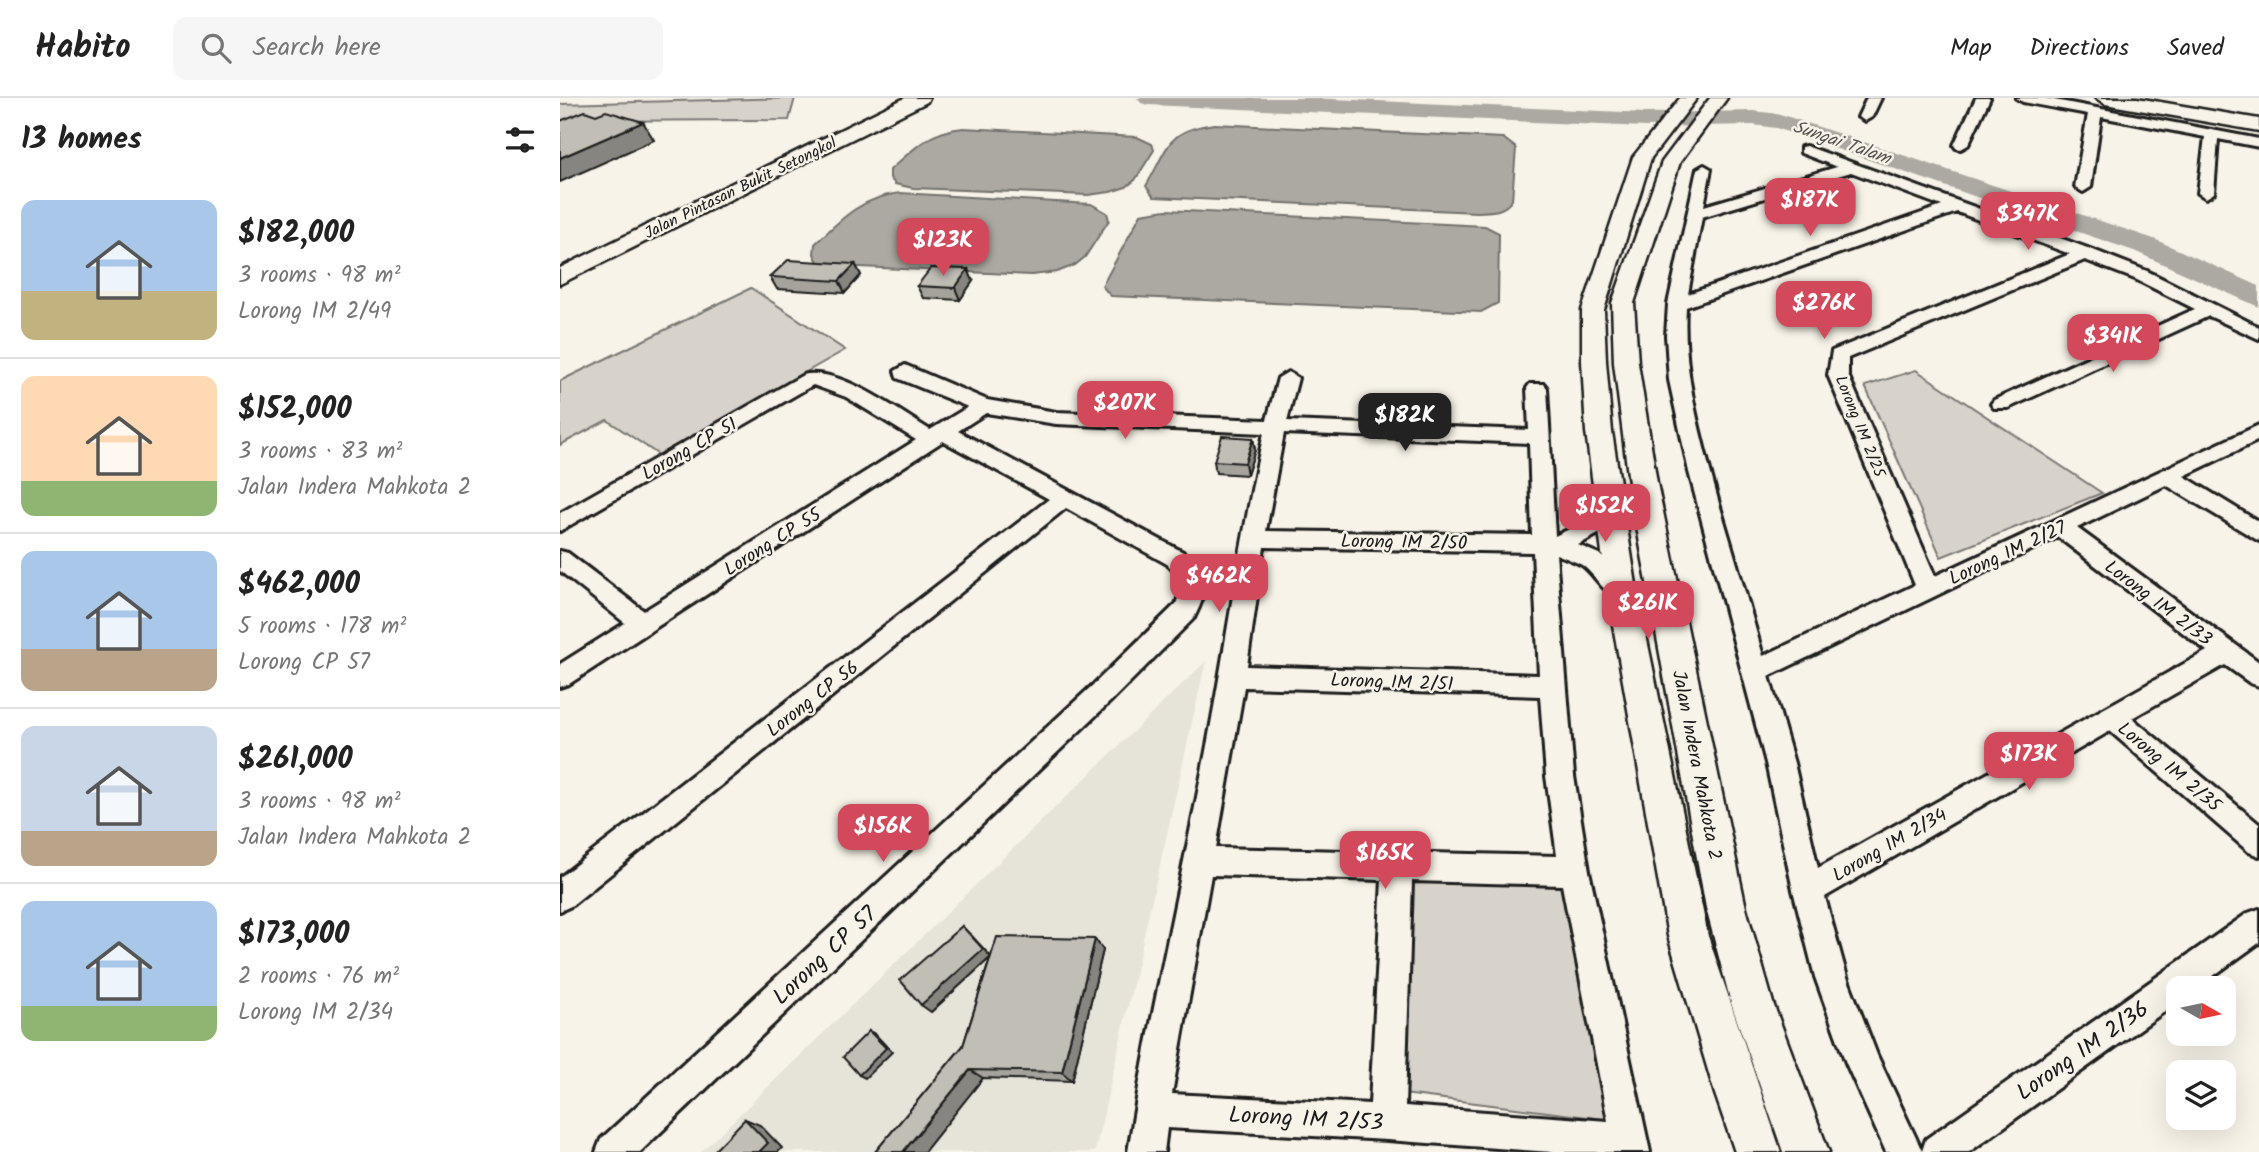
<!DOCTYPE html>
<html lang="en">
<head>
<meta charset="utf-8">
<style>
	body { margin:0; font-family:Kalam,sans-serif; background:#f6f6f6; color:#222; height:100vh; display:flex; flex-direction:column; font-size:26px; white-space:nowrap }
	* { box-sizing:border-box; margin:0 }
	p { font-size:23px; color:#767676 }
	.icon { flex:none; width:38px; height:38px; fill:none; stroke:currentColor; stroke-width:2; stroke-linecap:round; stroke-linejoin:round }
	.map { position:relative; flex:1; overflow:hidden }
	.panel { display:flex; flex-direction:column; background:#fff; width:560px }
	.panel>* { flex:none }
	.needle { width:46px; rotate:99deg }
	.buttons { position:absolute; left:1606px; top:878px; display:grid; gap:14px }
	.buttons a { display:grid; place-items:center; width:70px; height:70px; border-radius:14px; background:#fff; box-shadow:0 7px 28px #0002; font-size:35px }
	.price { position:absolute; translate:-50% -60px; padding:0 16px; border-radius:14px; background:#d1495b; color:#fff; font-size:23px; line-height:46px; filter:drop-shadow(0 2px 4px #0008) }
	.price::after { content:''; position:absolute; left:50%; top:42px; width:21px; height:16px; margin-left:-10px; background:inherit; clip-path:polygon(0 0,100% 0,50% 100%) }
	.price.current { background:#222; color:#fff }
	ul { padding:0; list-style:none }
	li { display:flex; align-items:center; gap:21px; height:175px; padding:0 21px }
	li+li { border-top:2px solid #e0e0e0 }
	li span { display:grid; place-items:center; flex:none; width:196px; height:140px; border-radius:14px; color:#555 }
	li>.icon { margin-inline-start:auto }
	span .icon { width:84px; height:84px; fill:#fffc; stroke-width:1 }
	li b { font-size:30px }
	h2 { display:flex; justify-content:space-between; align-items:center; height:84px; padding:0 21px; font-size:30px }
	header { display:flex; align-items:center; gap:42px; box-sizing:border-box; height:98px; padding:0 35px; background:#fff; border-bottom:2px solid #e0e0e0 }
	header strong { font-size:33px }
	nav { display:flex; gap:38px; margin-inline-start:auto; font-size:24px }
	.search { width:490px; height:63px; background:#f6f6f6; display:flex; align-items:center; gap:18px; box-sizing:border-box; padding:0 24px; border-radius:14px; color:#767676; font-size:26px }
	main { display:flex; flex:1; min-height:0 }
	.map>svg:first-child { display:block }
	.built { fill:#e6e3d9 }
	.green { fill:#d7d3cb; stroke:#7a7874; stroke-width:2 }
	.water { fill:#aca9a2; stroke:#72716c; stroke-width:2 }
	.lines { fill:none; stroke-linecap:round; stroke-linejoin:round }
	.river { fill:#aca9a2; fill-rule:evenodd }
	.minor-casing { stroke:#1c1c1c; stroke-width:6 }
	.tertiary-casing { stroke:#1c1c1c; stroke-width:5 }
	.secondary-casing { stroke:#1c1c1c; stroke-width:5 }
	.minor { fill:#f7f3e8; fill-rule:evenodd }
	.tertiary { fill:#f7f3e8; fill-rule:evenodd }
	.secondary { fill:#f7f3e8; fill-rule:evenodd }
	.wall { fill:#a5a39c; stroke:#1c1c1c; stroke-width:2 }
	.shaded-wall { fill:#86857f; stroke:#1c1c1c; stroke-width:2 }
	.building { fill:#c0beb5; stroke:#1c1c1c; stroke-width:2 }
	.labels { text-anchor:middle; stroke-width:5; stroke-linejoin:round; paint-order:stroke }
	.far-street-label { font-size:16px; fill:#1c1c1c; stroke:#f7f3e8 }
	.far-water-label { font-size:18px; font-style:italic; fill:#565452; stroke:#f7f3e8 }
	.street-label { font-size:19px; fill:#1c1c1c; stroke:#f7f3e8 }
	.near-street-label { font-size:23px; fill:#1c1c1c; stroke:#f7f3e8 }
</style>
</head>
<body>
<header>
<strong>Habito</strong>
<div class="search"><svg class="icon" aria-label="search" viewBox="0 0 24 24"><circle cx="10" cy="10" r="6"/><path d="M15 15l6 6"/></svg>Search here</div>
<nav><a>Map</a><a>Directions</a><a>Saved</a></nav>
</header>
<main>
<section class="panel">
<h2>13 homes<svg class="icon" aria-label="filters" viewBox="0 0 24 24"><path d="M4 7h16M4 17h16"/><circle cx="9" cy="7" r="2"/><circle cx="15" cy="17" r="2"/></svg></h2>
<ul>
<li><span style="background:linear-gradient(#a9c7e8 65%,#c2b280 0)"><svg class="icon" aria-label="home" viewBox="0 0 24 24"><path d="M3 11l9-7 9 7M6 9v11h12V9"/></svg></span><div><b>$182,000</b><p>3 rooms · 98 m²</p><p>Lorong IM 2/49</p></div></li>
<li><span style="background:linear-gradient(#ffd9b3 75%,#8fb573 0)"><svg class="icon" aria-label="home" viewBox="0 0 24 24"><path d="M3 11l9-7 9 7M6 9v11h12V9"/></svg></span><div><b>$152,000</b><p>3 rooms · 83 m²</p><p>Jalan Indera Mahkota 2</p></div></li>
<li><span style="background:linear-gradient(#a9c7e8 70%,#b9a48a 0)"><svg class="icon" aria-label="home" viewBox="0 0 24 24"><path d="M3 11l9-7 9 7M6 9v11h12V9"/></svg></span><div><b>$462,000</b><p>5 rooms · 178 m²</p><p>Lorong CP 57</p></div></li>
<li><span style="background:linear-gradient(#c9d6e8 75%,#b9a48a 0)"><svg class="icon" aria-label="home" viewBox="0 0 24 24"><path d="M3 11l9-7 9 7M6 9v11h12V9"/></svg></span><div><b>$261,000</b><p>3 rooms · 98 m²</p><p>Jalan Indera Mahkota 2</p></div></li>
<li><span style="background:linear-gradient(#a9c7e8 75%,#8fb573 0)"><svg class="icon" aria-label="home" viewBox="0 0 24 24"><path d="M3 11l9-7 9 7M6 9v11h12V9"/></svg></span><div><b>$173,000</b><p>2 rooms · 76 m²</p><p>Lorong IM 2/34</p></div></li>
</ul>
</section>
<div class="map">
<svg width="1699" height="1054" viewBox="0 0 1699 1054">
	<rect width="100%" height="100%" fill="#f7f3e8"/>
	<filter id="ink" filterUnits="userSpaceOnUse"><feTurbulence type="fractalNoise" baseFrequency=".0143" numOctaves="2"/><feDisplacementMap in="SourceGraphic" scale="14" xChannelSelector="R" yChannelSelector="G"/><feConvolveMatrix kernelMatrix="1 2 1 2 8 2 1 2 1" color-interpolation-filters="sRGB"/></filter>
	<g filter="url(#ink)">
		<polygon class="built" points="646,563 535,1054 141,1054"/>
		<g class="green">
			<polygon points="235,0 229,22 0,23 0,6"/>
			<polygon points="191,190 285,252 99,357 47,322 0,347 0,283"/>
			<polygon points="1356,272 1542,395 1381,459 1305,288"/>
			<polygon points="831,776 1000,781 1051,1022 820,993"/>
		</g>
		<g class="water">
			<path d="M 655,26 L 943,40 L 956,50 L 952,102 C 943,115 930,113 916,114 L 594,99 L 586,88 C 609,49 606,32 655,26 Z"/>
			<path d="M 403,30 L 577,39 L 592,46 L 594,52 L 575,82 L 566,89 L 550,94 L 528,97 L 353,90 L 335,86 L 330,80 L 330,72 C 353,51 370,33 403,30 Z"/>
			<path d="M 340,95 L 531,106 L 547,115 L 549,122 L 525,159 L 515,167 L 497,174 L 472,177 L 278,168 L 258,164 L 254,156 L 255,146 C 281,121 302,99 340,95 Z"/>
			<polygon points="606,112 925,128 939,135 938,205 921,214 551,198 542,188 581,116"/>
		</g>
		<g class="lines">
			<polygon class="river" points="577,0 750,0 1086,15 1193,13 1220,16 1594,141 1699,188 1699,209 1574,153 1216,30 1193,27 1086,29 589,7 581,5"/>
			<defs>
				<g id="minor">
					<polygon points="1307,0 1321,0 1312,19 1305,23 1298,19"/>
					<polygon points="1416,0 1430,0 1408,47 1401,51 1396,50 1394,47"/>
					<polygon points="1456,0 1484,0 1699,41 1699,49 1658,41 1654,95 1646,100 1638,95 1645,39 1541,19 1531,89 1523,94 1515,89 1528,16 1463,4"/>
					<path d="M 1246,48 L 1533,152 L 1587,173 L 1699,229 L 1699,241 L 1649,218 L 1448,310 L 1434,310 L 1431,306 L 1434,302 L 1635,211 L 1575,181 L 1525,162 L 1288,260 L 1288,277 L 1375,478 L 1699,327 L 1699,342 L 1624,378 L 1699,424 L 1699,443 L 1606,387 L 1517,430 L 1699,564 L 1699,588 L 1690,585 L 1665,567 L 1572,620 L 1699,726 L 1699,758 L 1689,754 L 1550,633 L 1265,799 L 1287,879 L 1317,957 L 1362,1053 L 1366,1041 L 1688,815 L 1699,811 L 1699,845 L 1635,891 L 1619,891 L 1619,903 L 1409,1054 L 1326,1054 L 1286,965 L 1255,879 L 1233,792 L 1206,665 L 1129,374 L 1109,282 L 1106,238 L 1108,206 L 1137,71 L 1144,67 L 1151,71 L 1144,108 L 1277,69 L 1241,55 L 1241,49 ZM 1291,74 L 1382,108 L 1128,196 L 1142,119 ZM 1397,114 L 1510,156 L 1272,253 L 1268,277 L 1355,487 L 1203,558 C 1189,508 1175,458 1160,409 C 1142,343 1122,277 1126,209 ZM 1498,439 L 1647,553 L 1258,770 L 1234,665 L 1209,578 Z"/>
					<path d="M 345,267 L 427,302 L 496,314 L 707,322 L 718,280 L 728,274 L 738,280 L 727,323 L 969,332 L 967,290 L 970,286 L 984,286 L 987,290 L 995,438 L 1026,423 L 1044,404 L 1052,401 L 1060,404 L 1063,409 L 1042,434 L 1018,447 L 1039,456 L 1070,487 L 1074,493 L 1070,499 C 1047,506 1038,478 1022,467 C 1014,463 1004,459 996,456 L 1014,678 L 1029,773 L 1090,1054 L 992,1054 L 827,1042 L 607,1030 L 604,1054 L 568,1054 C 590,914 623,776 649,637 C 668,536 681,435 704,335 L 496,326 L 426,315 L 398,333 L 623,454 C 650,476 649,491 634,520 L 552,602 L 80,1054 L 36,1054 L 41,1041 L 534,586 L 616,506 L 622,490 L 620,479 L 607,466 L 506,410 L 11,808 L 0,813 L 0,779 L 489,401 L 383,343 L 9,586 L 0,589 L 0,566 L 65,525 L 0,473 L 0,453 L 8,455 L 84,513 L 356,342 L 286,299 L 253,287 L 0,433 L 0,415 L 243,277 C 279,268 340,314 370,332 L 408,309 L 337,280 L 335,273 ZM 724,335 L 969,345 L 972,437 L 706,433 ZM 704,449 L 973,454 L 979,577 L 687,568 ZM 684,589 L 980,598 L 986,678 L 997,758 L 656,750 ZM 651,777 L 822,782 L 810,1006 L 612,996 ZM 852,783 L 1002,787 L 1048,1023 L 845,1008 Z"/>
				</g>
				<g id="tertiary">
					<polygon points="1120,0 1137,0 1091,60 1044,212 1046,263 1052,334 1077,493 1148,838 1221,1054 1175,1054 1155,996 1108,838 1047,493 1026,334 1022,263 1022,212 1073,59"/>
					<polygon points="1150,0 1167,0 1120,64 1074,205 1078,265 1097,385 1186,810 1213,905 1269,1054 1223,1054 1171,905 1146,810 1069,385 1054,265 1052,205 1102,64"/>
				</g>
				<g id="secondary">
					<polygon points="345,0 369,0 367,4 0,186 0,170"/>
					<polygon points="1536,0 1577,0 1699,21 1699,33 1545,6"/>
				</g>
			</defs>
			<use href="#minor" class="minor-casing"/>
			<use href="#tertiary" class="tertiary-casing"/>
			<use href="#secondary" class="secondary-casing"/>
			<use href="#minor" class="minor"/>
			<use href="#tertiary" class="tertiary"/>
			<use href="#secondary" class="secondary"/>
		</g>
		<g class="wall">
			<polygon points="295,166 301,177 285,195 217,191 210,179"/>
			<polygon points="413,183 400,202 363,200 357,188"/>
			<polygon points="693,340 695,352 687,377 656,375 654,363"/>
			<polygon points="411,837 431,859 535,841 543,852 512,983 423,980 364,1054 315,1054 403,948 430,860 371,914"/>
		</g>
		<g class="shaded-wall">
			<polygon points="83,24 94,42 0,84 0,60"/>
			<polygon points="295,166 301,177 285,195 279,183"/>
			<polygon points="408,171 413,183 400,202 395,190"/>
			<polygon points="693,340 695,352 687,377 685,365"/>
			<polygon points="402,828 431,859 371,914 361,907"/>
			<polygon points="535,841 543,852 512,983 502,974"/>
			<polygon points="309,933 315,936 332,954 305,980 299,977"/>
			<polygon points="410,972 423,980 364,1054 343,1054"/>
			<polygon points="185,1021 200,1027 222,1050 218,1054 199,1054"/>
		</g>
		<g class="building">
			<polygon points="25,13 36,17 46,13 83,24 0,60 0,23"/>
			<polygon points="228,162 295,166 279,183 210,179"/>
			<polygon points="371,170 408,171 395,190 357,188"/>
			<polygon points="662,338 693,340 685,365 654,363"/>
			<polygon points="402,828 423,851 361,907 340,882"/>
			<polygon points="437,839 535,841 502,974 410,972 343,1054 315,1054 403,948"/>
			<polygon points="309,933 326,950 299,977 283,959"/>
			<polygon points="185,1021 208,1045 199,1054 153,1054"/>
		</g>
	</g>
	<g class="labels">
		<g class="far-street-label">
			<text transform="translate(180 89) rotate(-26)" y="6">Jalan Pintasan Bukit Setongkol</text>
			<text transform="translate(1301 328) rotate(68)" y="6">Lorong IM 2/25</text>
		</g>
		<g class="far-water-label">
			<text transform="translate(1282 44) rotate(19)" y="6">Sungai Talam</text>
		</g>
		<g class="street-label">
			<text transform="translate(129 350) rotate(-30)" y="7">Lorong CP 51</text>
			<text transform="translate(212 443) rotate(-32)" y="7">Lorong CP 55</text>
			<text transform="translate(844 443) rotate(1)" y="7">Lorong IM 2/50</text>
			<text transform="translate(1447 454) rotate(-25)" y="7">Lorong IM 2/27</text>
			<text transform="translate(1599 504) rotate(37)" y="7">Lorong IM 2/33</text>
			<text transform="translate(832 583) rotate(2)" y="7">Lorong IM 2/51</text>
			<text transform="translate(252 600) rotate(-38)" y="7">Lorong CP 56</text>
			<text transform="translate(1138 667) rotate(79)" y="7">Jalan Indera Mahkota 2</text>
			<text transform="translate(1610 668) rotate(40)" y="7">Lorong IM 2/35</text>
			<text transform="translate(1329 746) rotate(-30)" y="7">Lorong IM 2/34</text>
		</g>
		<g class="near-street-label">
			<text transform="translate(264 857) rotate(-43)" y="8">Lorong CP 57</text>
			<text transform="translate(1522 952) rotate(-35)" y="8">Lorong IM 2/36</text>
			<text transform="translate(746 1020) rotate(3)" y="8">Lorong IM 2/53</text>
		</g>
	</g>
</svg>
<div class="buttons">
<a><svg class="needle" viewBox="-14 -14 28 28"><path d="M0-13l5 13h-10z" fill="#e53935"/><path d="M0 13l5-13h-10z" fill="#767676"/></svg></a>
<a><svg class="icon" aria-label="layers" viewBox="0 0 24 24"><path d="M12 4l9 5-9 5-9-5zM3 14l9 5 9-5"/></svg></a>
</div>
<b class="price" style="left:1250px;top:140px">$187K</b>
<b class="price" style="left:1468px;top:154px">$347K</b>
<b class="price" style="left:383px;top:180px">$123K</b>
<b class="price" style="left:1264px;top:243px">$276K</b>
<b class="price" style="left:1553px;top:276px">$341K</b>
<b class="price" style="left:565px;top:343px">$207K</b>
<b class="price current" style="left:845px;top:355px">$182K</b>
<b class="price" style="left:1045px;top:446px">$152K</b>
<b class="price" style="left:659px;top:516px">$462K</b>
<b class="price" style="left:1088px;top:543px">$261K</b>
<b class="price" style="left:1469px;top:694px">$173K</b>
<b class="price" style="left:323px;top:766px">$156K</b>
<b class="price" style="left:825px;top:793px">$165K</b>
</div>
</main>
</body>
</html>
